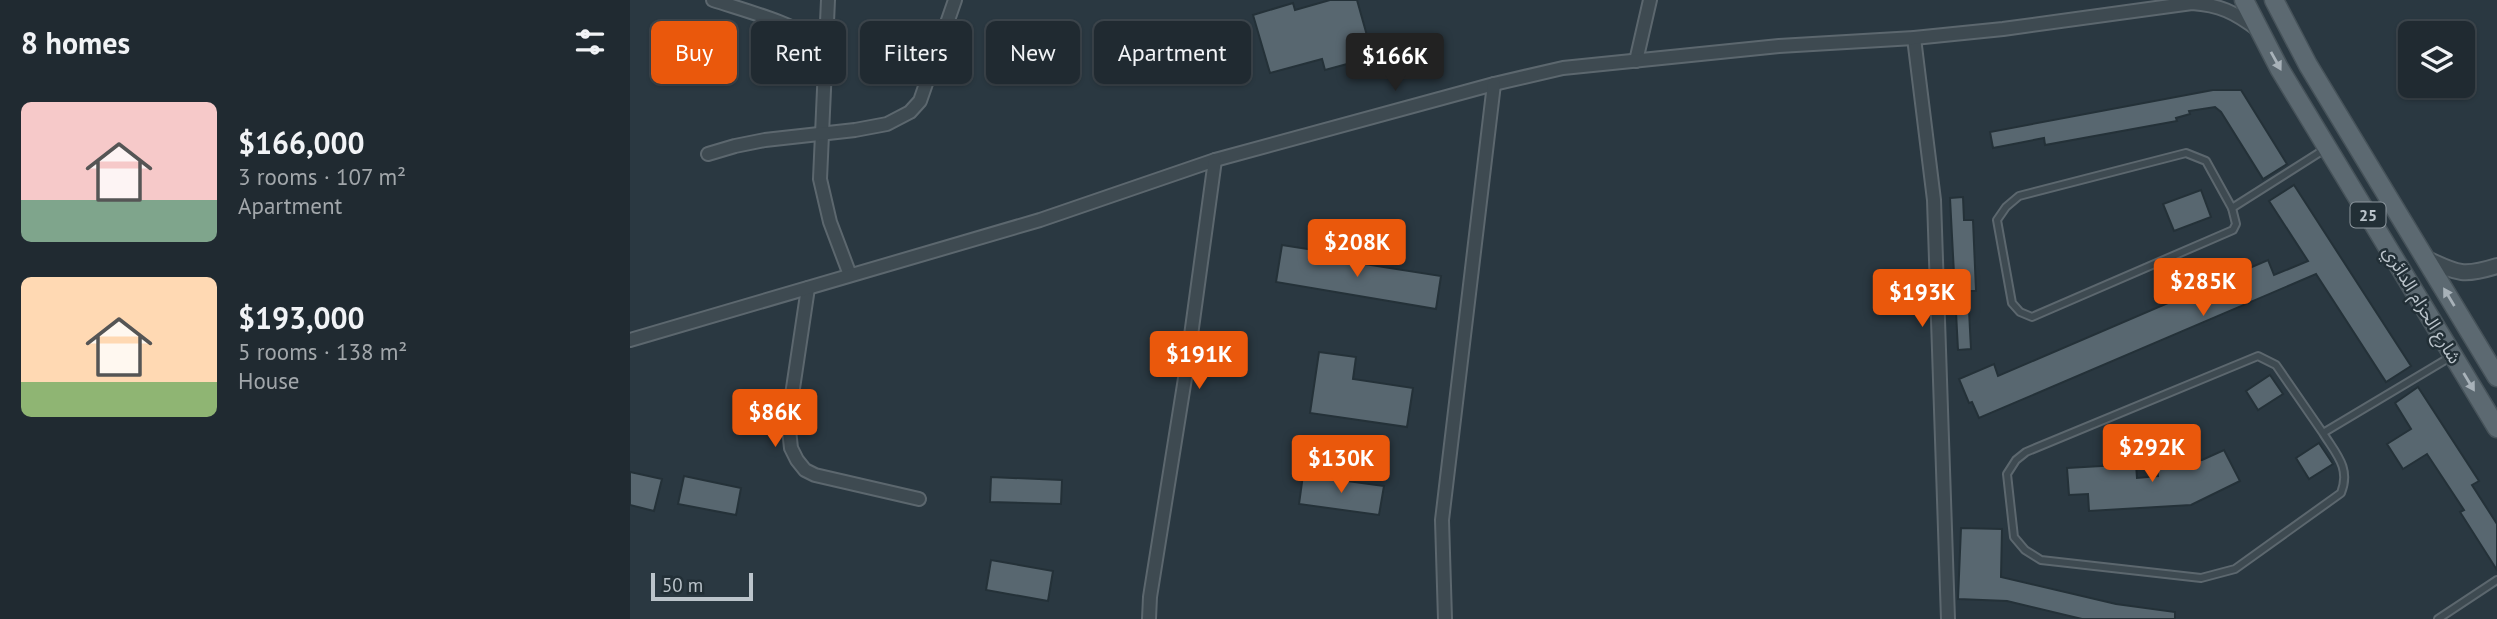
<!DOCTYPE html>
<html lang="en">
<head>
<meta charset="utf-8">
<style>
	body { margin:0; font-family:"PT Sans","Noto Sans Arabic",sans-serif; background:#2d363d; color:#f1f3f6; height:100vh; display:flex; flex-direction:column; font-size:26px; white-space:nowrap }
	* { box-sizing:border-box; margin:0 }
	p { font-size:23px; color:#a2a7ab }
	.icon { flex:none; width:38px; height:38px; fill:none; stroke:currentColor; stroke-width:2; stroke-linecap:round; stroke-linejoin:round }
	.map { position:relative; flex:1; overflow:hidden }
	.details { display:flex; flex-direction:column; background:#202a31; width:630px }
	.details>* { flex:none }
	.hud { position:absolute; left:21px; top:21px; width:665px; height:63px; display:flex; gap:14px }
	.fabs { position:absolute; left:1768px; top:21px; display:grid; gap:14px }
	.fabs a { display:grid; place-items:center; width:77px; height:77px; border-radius:10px; background:#202a31; box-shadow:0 2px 5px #0004,0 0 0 2px #3d464d; font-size:35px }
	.scale { position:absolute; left:21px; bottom:18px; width:102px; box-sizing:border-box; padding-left:7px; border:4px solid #bbc4cb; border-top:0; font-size:19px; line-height:24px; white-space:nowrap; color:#bbc4cb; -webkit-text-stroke:5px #222f36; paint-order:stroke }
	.price { position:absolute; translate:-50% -60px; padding:0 16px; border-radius:7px; background:#ea580c; color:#fff; font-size:23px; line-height:46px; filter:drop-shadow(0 2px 4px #0008) }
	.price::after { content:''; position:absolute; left:50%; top:42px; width:21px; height:16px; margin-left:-10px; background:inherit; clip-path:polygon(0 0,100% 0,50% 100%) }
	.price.active { background:#222; color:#fff }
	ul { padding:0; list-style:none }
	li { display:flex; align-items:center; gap:21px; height:175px; padding:0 21px }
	li span { display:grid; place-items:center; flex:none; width:196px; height:140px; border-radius:10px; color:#555 }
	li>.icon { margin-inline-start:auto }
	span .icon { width:84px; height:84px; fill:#fffc; stroke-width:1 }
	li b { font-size:30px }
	h2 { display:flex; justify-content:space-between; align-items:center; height:84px; padding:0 21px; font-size:30px }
	.pill { padding:0 24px; border-radius:10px; background:#202a31; box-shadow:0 2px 5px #0004,0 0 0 2px #3d464d; font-size:24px; line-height:63px }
	.pill.active { background:#ea580c; color:#fff }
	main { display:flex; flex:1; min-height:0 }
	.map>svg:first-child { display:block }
	.building { fill:#586770; stroke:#243138; stroke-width:2 }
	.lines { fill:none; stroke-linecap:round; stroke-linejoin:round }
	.service-casing { stroke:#5c676e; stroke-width:10 }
	.minor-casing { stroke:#5c676e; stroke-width:16 }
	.tertiary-casing { stroke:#5c676e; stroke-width:18 }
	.primary-casing { stroke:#47535a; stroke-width:21 }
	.service { stroke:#3e4a51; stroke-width:6 }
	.minor { stroke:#3e4a51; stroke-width:12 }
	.tertiary { stroke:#3e4a51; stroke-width:14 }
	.primary { stroke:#5c6971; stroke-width:18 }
	.oneway { fill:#a8b2b9 }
	.labels { text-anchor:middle; stroke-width:5; stroke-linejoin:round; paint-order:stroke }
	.shield { fill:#222f36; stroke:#8d979e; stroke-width:2 }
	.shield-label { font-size:16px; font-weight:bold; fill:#bbc4cb }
	.street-label { font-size:18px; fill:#bbc4cb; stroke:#222f36 }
</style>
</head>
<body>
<main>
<section class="details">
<h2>8 homes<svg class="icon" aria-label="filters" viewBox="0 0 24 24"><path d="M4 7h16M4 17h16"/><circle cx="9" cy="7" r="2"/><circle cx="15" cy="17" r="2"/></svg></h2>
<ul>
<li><span style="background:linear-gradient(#f6c9c9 70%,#7fa58c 0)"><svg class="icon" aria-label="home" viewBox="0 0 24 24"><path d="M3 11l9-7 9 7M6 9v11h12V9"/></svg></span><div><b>$166,000</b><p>3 rooms · 107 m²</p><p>Apartment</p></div></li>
<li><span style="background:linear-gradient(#ffd9b3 75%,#8fb573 0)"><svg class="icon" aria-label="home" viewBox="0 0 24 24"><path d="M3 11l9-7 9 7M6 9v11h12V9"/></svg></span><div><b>$193,000</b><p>5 rooms · 138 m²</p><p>House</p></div></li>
</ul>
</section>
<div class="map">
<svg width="1867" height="619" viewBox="0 0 1867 619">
	<rect width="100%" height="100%" fill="#2a3841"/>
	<g class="building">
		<polygon points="700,0 727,0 743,57 695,70 692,59 640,73 623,15 663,3 665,10"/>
		<polygon points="1583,90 1611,90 1657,164 1633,179 1591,112 1585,107 1559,111 1560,114 1546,118 1547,121 1415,145 1414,138 1363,148 1360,132"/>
		<polygon points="1664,185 1781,366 1756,382 1686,274 1349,418 1342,402 1339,403 1329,379 1364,364 1368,376 1638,260 1644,275 1678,261 1639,201"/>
		<polygon points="1571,190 1581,217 1544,231 1533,204"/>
		<polygon points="1333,197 1334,220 1343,220 1346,291 1338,291 1341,349 1328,350 1320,198"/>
		<polygon points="652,245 684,250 683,256 811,276 806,309 646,282"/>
		<polygon points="689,352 726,357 723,379 783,388 777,427 680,413"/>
		<polygon points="1640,375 1653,394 1628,410 1616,391"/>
		<polygon points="1788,387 1849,481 1842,485 1867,524 1867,570 1830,512 1834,510 1797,454 1773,469 1757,444 1781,429 1765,403"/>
		<polygon points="1689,443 1703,464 1679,479 1666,458"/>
		<polygon points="1594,450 1610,481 1561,505 1459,511 1458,494 1439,495 1437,468 1506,464 1507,478 1528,476 1527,463 1572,460"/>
		<polygon points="0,472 32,479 24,511 0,505"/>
		<polygon points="673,475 754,486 749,515 669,504"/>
		<polygon points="54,476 111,488 106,515 48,504"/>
		<polygon points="361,477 432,480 431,504 360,502"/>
		<polygon points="1331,528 1372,529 1371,577 1486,604 1545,612 1545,619 1452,619 1377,601 1328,599"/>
		<polygon points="361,560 423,571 418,601 356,590"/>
	</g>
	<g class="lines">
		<defs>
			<g id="service">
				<polygon points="1556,153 1576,161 1602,208 1606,224 1603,230 1402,317 1390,312 1382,303 1367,220 1376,207 1389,196"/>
				<polyline points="1602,208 1695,149"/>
				<path d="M 1693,433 L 1646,365 L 1628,356 L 1396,452 L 1386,460 L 1377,474 L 1384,537 L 1395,550 L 1411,560 L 1571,578 L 1605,569 L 1711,493 C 1721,468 1706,454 1693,433 L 1822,356"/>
				<polyline points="1808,619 1867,580"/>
			</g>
			<g id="minor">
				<path d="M 83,0 C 123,13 159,22 195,45"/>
				<polyline points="198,0 190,179 200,222 220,275"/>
				<polyline points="1284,38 1304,200 1318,619"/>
				<polyline points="1006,61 1020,0"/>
				<polyline points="78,154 105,146 135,140 225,130 257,124 280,112 290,101 325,0"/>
				<polyline points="178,288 159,415 159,430 161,448 167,460 175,470 185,475 289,499"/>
				<path d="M 0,340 L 410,220 L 585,160 L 864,84 L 933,68 L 1149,46 L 1284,38 L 1373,29 L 1562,3 C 1590,5 1604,12 1627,29"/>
				<polyline points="519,619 520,597 556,372 585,160"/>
				<polyline points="815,619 812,520 864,84"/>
			</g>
			<path id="tertiary" d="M 1795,258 C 1827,273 1832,277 1867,266"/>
			<g id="primary">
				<polyline points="1614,0 1649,68 1867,428"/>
				<polyline points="1644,0 1678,65 1867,377"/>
			</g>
		</defs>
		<use href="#service" class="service-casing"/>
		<use href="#minor" class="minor-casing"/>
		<use href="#tertiary" class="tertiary-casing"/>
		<use href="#primary" class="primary-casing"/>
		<use href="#service" class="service"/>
		<use href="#minor" class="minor"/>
		<use href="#tertiary" class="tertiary"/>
		<use href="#primary" class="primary"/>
	</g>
	<defs><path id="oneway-solid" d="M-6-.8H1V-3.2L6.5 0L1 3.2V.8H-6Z" transform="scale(1.75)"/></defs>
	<g class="oneway">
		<use href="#oneway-solid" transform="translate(1646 61) rotate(61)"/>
		<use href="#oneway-solid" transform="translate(1819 297) rotate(-121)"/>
		<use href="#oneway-solid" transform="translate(1839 382) rotate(59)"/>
	</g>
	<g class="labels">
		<rect class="shield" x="1720.5" y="202.5" width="35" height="25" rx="5"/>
		<g class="shield-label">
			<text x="1738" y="221">25</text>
		</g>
		<g class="street-label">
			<text transform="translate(1792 305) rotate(59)" y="6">شارع الحزام الدائري</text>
		</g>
	</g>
</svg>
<div class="fabs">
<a><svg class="icon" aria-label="layers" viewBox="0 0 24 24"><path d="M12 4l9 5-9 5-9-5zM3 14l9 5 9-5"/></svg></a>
</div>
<div class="scale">50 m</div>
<b class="price active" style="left:765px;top:93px">$166K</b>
<b class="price" style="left:727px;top:279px">$208K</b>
<b class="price" style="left:1573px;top:318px">$285K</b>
<b class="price" style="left:1292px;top:329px">$193K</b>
<b class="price" style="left:569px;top:391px">$191K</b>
<b class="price" style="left:145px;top:449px">$86K</b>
<b class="price" style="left:1522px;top:484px">$292K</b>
<b class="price" style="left:711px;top:495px">$130K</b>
<div class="hud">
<a class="pill active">Buy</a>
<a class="pill">Rent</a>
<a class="pill">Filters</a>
<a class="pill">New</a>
<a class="pill">Apartment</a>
</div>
</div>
</main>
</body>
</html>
